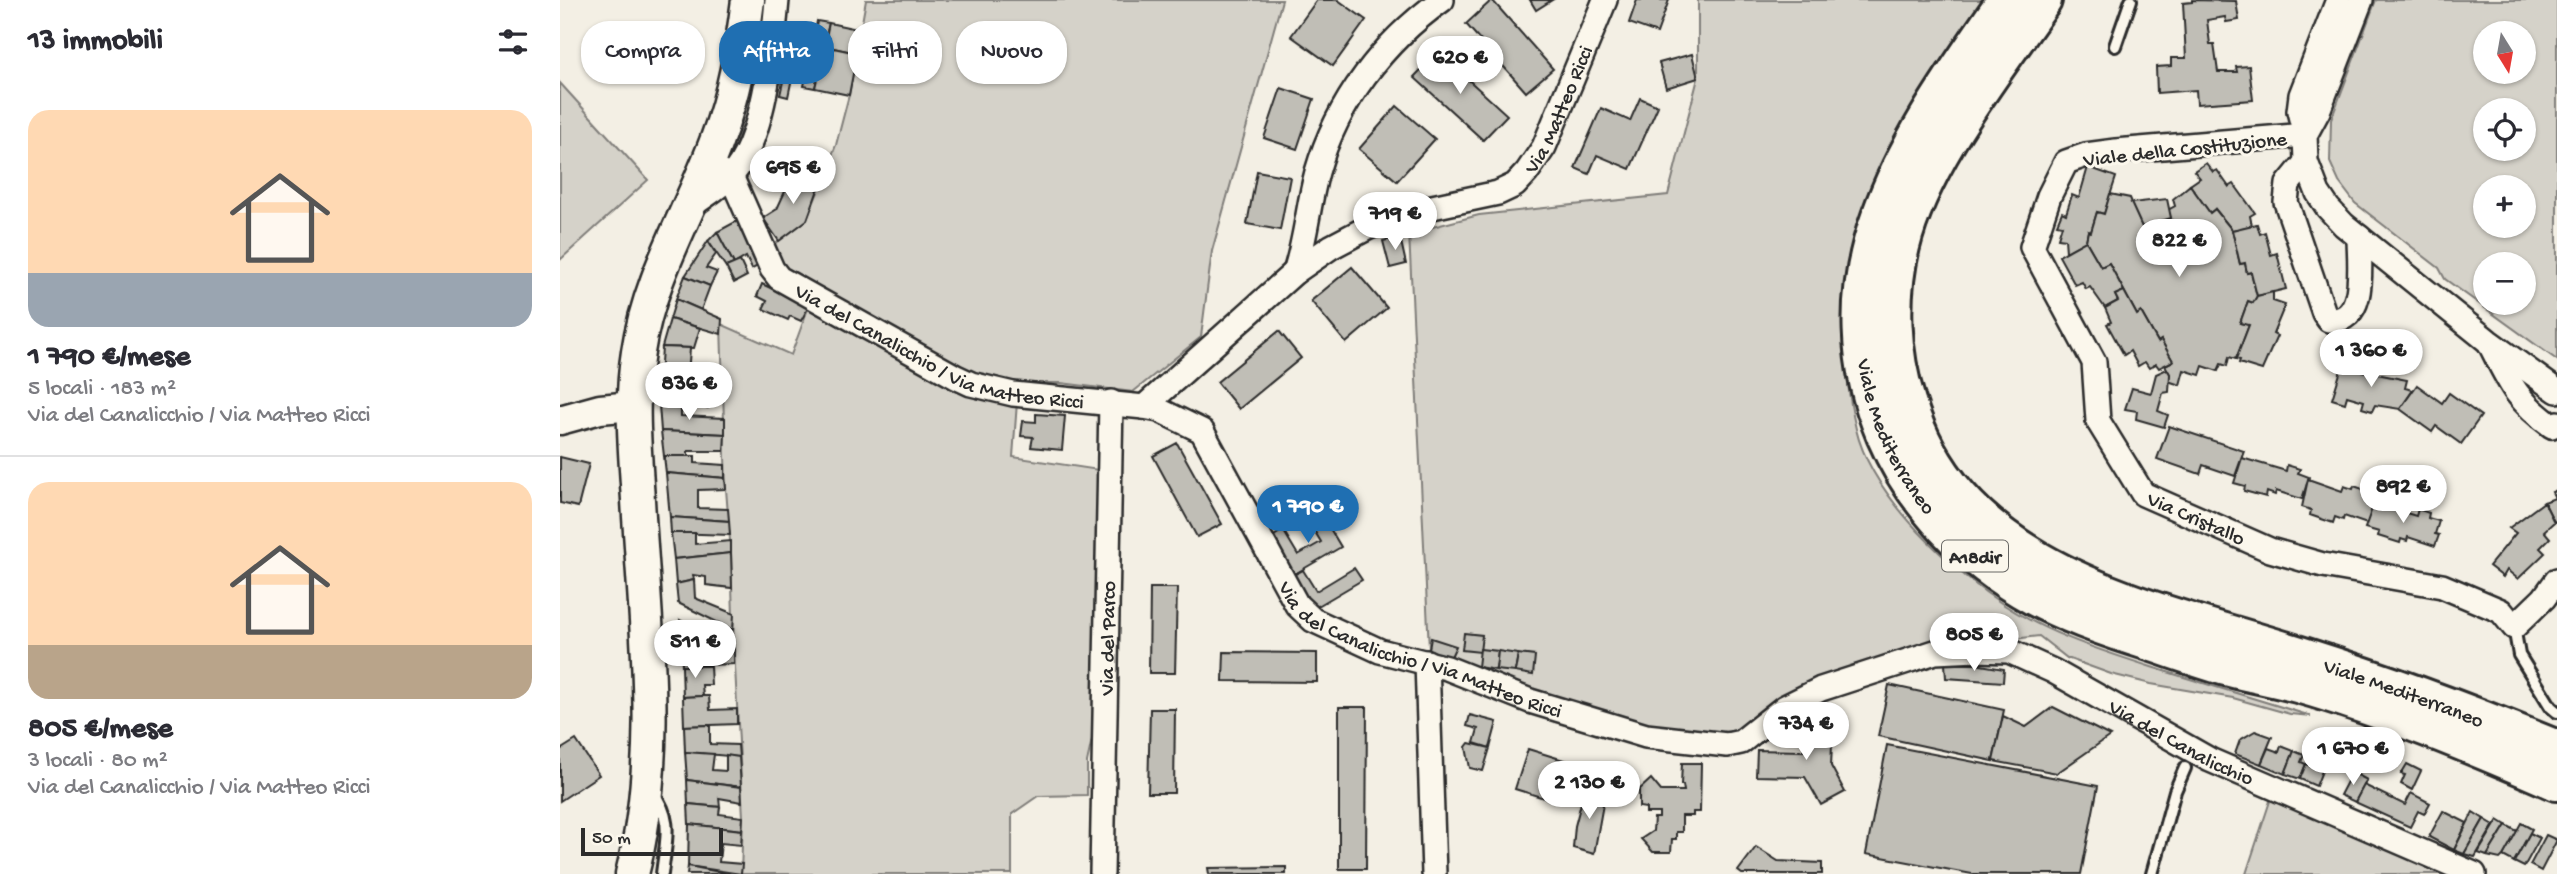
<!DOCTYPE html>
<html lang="it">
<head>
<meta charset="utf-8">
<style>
	body { margin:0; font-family:"Gochi Hand",sans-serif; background:#f2f2f3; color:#2b2b33; height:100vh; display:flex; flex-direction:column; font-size:26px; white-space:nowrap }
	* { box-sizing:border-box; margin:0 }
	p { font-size:23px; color:#7c7c81 }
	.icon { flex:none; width:38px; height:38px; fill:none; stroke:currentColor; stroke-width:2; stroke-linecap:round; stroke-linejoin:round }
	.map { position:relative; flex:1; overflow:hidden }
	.sheet { display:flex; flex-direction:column; background:#fff; width:560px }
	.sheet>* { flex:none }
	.banner { position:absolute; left:21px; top:21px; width:665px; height:63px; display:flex; gap:14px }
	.needle { width:46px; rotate:169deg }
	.buttons { position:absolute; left:1913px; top:21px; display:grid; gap:14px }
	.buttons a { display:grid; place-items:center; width:63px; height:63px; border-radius:50%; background:#fff; box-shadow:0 2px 5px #0004; font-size:35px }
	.scale { position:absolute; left:21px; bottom:18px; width:142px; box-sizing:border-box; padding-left:7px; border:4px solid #2b2b2b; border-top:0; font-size:19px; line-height:24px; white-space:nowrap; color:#2b2b2b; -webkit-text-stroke:5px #fbf7ec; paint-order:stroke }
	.price { position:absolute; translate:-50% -60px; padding:0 16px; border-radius:24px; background:#fff; color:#222; font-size:23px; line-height:46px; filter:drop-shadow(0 2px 4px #0008) }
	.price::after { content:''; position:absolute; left:50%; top:42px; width:21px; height:16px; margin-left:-10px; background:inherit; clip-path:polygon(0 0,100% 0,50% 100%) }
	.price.active { background:#1f6fb2; color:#fff }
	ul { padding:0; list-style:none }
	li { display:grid; align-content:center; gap:14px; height:371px; padding:0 28px }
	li+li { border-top:2px solid #e1e1e2 }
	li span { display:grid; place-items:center; height:217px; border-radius:21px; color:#555 }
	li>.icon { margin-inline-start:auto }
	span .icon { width:126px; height:126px; fill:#fffc; stroke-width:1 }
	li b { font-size:30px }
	h2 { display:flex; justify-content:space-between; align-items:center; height:84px; padding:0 28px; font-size:30px }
	.tag { padding:0 24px; border-radius:28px; background:#fff; box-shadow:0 2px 5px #0004; font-size:24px; line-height:63px }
	.tag.active { background:#1f6fb2; color:#fff }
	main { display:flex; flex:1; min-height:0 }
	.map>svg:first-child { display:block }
	.green { fill:#d5d2c9; stroke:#807e7a; stroke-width:2; fill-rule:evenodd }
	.building { fill:#c0beb6; stroke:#2b2b2b; stroke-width:2 }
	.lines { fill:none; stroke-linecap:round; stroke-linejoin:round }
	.service-casing { stroke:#2b2b2b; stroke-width:16 }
	.minor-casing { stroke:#2b2b2b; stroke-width:28 }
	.tertiary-casing { stroke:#2b2b2b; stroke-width:33 }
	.secondary-casing { stroke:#2b2b2b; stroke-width:37 }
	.motorway-casing { stroke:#2b2b2b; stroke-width:44 }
	.service { stroke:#fbf7ec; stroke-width:10 }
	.minor { stroke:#fbf7ec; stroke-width:23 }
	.tertiary { stroke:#fbf7ec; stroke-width:28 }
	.secondary { stroke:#fbf7ec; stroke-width:32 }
	.motorway { stroke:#fbf7ec; stroke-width:38 }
	.labels { text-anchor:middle; stroke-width:6; stroke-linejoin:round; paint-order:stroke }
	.shield { fill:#fbf7ec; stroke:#696865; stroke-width:2 }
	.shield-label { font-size:19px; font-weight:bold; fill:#2b2b2b }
	.street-label { font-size:21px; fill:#2b2b2b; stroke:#fbf7ec }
</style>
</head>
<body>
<main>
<section class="sheet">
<h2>13 immobili<svg class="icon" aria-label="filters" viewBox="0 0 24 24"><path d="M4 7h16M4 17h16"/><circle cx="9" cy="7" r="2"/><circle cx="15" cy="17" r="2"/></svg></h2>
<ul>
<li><span style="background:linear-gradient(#ffd9b3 75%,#9aa5b1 0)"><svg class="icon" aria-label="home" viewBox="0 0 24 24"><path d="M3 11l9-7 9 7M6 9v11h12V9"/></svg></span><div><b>1 790 €/mese</b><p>5 locali · 183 m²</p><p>Via del Canalicchio / Via Matteo Ricci</p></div></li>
<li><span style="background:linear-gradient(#ffd9b3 75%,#b9a48a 0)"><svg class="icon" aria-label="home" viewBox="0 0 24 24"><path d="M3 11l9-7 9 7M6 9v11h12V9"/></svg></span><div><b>805 €/mese</b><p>3 locali · 80 m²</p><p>Via del Canalicchio / Via Matteo Ricci</p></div></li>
</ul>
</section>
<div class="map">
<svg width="1997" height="874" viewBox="0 0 1997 874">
	<rect width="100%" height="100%" fill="#f3efe4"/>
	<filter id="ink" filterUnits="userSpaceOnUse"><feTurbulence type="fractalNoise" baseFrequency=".0143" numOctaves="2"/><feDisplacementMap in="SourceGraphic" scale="14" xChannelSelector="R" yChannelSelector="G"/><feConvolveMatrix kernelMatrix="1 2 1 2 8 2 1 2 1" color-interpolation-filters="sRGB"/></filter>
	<g filter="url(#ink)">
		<g class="green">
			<polygon points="200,0 206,0 193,82 177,140 174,142 171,139"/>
			<polygon points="306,0 722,0 652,251 641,337 573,392 501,383 454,383 429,379 399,367 224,271 210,247 247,220 276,145 289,95"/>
			<path d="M 1138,0 L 1428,0 L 1286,303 C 1284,345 1286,388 1296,429 C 1305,468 1332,503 1359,532 C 1382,556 1406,579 1434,598 C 1484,634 1545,652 1604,671 C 1653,686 1702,701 1751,716 L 1730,714 L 1673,698 L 1591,684 L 1551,674 L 1507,658 L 1479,636 L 1375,648 L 1177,736 L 1091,731 L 889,661 L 869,649 L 849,233 L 919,215 L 1108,195 L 1138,78 Z"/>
			<path d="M 1816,0 L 1997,0 L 1997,360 L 1885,279 L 1879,268 L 1795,203 L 1779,182 L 1770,162 L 1771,120 ZM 1925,33 L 1964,33 L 1964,72 L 1925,72 ZM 1925,110 L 1964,110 L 1964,149 L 1925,149 ZM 1964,187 L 1964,226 L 1925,226 L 1925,187 ZM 1964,264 L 1964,303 L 1925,303 L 1925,264 Z"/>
			<polygon points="0,83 88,180 0,260"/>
			<polygon points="249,306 457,402 453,457 539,470 536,721 527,762 527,795 478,796 452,814 452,874 181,874 183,817 174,648 171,553 166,489 161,324 231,355"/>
			<polygon points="1711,798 1891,874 1686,874"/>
		</g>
		<g class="building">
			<polygon points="757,0 778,0 806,20 773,66 731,36"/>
			<polygon points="932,0 993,69 966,92 906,24"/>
			<polygon points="970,0 992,0 976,10"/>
			<polygon points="1077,0 1109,0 1097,33 1069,23"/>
			<polygon points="1632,0 1676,1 1679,20 1666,22 1665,17 1647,20 1650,44 1654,44 1658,72 1677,72 1676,67 1689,66 1693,100 1637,104 1636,90 1597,93 1596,67 1611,66 1611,58 1626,58 1623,3 1632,2"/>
			<polygon points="257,21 269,23 264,46 253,44"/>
			<polygon points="269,23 302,30 297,53 264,46"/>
			<polygon points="253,44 264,46 255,88 244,86"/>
			<polygon points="264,46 297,53 289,95 255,88"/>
			<polygon points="878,52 947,115 923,140 854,77"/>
			<polygon points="1132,54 1138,78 1106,88 1099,63"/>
			<polygon points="224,77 232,78 228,97 220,95"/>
			<polygon points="721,88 754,99 737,149 704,138"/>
			<polygon points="1080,98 1098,106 1070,169 1037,155 1029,174 1015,168 1041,108 1070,121"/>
			<polygon points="837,106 875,139 837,181 799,149"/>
			<polygon points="221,149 236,154 231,169 216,164"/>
			<polygon points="234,160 264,174 260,184 231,169"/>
			<polygon points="1646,163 1653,172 1657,170 1669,187 1674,184 1695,213 1690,216 1692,226 1672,230 1655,209 1650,213 1630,185 1640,178 1634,171"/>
			<polygon points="1528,167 1556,177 1544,214 1537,212 1531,232 1528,231 1526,241 1506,252 1505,239 1498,238 1502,225 1497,224 1502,212 1506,214 1512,195 1519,198"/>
			<polygon points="697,171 730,177 720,230 687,224"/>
			<polygon points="234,172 260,184 247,220 219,241 203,218 217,209"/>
			<polygon points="1630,185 1650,213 1655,209 1672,230 1680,264 1685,263 1687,273 1691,272 1697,296 1693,303 1688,301 1680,323 1689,325 1676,359 1669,357 1667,366 1661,364 1658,371 1643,366 1640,375 1624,370 1620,385 1608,381 1610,374 1605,365 1613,361 1601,340 1598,342 1581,312 1577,315 1549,263 1541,267 1526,241 1528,231 1531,232 1537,212 1544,214 1550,194 1570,198 1582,227 1611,218 1608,210 1615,206 1613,199"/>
			<polygon points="1607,199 1611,218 1582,227 1571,203"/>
			<polygon points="177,221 201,264 192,269 186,257 174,264 157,232"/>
			<polygon points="1697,224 1700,234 1705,232 1711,255 1717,253 1726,289 1697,296 1691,272 1687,273 1685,263 1680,264 1672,230"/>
			<polygon points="157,232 174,264 166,267 148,241"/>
			<polygon points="840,237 846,264 830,268 823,241"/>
			<polygon points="148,241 156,254 146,268 157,272 150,286 125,276"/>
			<polygon points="1526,241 1541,267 1549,263 1564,291 1555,295 1558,301 1545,308 1530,287 1526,289 1522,282 1515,285 1499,256"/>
			<polygon points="180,261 187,276 174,283 166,267"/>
			<polygon points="792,267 827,308 786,343 751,301"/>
			<polygon points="125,276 150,286 141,310 116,299"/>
			<polygon points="202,284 249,306 241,321 230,316 228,320 203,309 207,301 197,296"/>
			<polygon points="1564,291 1577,315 1581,312 1598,342 1601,340 1613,361 1599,368 1596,364 1589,368 1585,362 1578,366 1570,351 1564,355 1547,324 1551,322 1545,308 1558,301 1555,295"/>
			<polygon points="1713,292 1713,301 1725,305 1713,334 1717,336 1702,370 1679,363 1680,360 1676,359 1689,325 1680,323 1688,301 1693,303 1697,296"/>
			<polygon points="116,299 162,319 161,334 110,319"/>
			<polygon points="110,319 140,328 134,348 102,347"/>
			<polygon points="719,331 741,358 679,409 657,382"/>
			<polygon points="102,347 130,348 128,376 164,377 164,391 136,390 136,397 99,395"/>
			<polygon points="1782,367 1847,380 1845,388 1853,390 1840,409 1815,405 1812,411 1802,408 1804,401 1787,396 1785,403 1772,399"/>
			<polygon points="1607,369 1610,374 1609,392 1603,393 1598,411 1608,415 1604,427 1576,419 1577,411 1565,409 1572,388 1591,393 1596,374"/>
			<polygon points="1857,385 1882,403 1889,393 1921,416 1901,444 1876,426 1872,432 1840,409"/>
			<polygon points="99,395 148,397 148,408 99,405"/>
			<polygon points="99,405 121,406 121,416 165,418 165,434 101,431"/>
			<polygon points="476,414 505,416 502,450 471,447 473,437 461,436 463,421 476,422"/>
			<polygon points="1609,426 1684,451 1675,476 1643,465 1640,474 1597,459"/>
			<polygon points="101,431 165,434 164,451 128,451 128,456 104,456"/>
			<polygon points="617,443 662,524 637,537 593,456"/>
			<polygon points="104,456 135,456 135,463 165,465 165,478 106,473"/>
			<polygon points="0,457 29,464 18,507 0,503"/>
			<polygon points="1682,458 1726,471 1727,465 1740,469 1738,473 1749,477 1742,499 1716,491 1715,495 1707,492 1706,497 1684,491 1685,486 1674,483"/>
			<polygon points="106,473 165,478 166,489 138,490 138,508 168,509 169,521 110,517"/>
			<polygon points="1748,479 1782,491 1784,486 1793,489 1794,486 1806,490 1804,495 1816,499 1807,524 1784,516 1783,520 1775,517 1773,523 1750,515 1751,510 1742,507"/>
			<polygon points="1997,490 1997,521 1994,522 1984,502 1995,498 1992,492"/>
			<polygon points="1984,502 1994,522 1984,531 1990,538 1980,548 1985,553 1958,579 1947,570 1943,577 1929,566 1956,533 1949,528"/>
			<polygon points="1814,503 1856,516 1858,509 1869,513 1868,518 1879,521 1875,534 1879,535 1875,546 1848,537 1847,541 1841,539 1840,543 1818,536 1819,532 1805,528"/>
			<polygon points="759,510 781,547 733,575 711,538 723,530 738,555 761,542 746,517"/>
			<polygon points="110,517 169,521 170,535 111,533"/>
			<polygon points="111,533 135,533 135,544 171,541 171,553 114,559"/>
			<polygon points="171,553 172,588 146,585 146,577 133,575 134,580 116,584 114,559"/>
			<polygon points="794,568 802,580 753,609 733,575 743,570 756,591"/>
			<polygon points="134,580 135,598 174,614 173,630 118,603 116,584"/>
			<polygon points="590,588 617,588 615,673 589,673"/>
			<polygon points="120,620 136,629 137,637 121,639"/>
			<polygon points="904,633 922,635 920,652 902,650"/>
			<polygon points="137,637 138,653 160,652 159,641 174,648 174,664 122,666 121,639"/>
			<polygon points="871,638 896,646 889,661 869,649"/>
			<polygon points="920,649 938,651 936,670 918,667"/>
			<polygon points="938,651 958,654 955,672 936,670"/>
			<polygon points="664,652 757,653 757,682 663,681"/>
			<polygon points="958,654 975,656 973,675 955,672"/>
			<polygon points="1385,664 1415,664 1444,669 1443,682 1386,678"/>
			<polygon points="122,666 150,666 151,685 142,685 143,696 123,697"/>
			<polygon points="1329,685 1444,710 1433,761 1318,736"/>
			<polygon points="143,696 149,696 150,710 177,709 177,724 124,726 123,697"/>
			<polygon points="779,707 807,707 806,869 779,869"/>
			<polygon points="1493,707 1550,736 1497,773 1433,761 1443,716 1466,727"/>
			<polygon points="590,709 615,709 614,793 588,793"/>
			<polygon points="910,715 937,722 930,748 914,743 918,729 907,726"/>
			<polygon points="1246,721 1273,723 1271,766 1285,792 1261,805 1245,777 1196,776 1197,750 1244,751"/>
			<polygon points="150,725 150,744 178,745 179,757 125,752 124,726"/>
			<polygon points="1695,731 1712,737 1701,764 1675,754 1680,740"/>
			<polygon points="16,740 39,775 0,801 0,750"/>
			<polygon points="909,743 930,748 923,771 910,768 906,747"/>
			<polygon points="1327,745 1538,786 1521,874 1412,874 1306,854"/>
			<polygon points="1721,746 1734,751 1725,774 1701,764 1708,748 1719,752"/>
			<polygon points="968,749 1010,762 997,802 955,789"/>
			<polygon points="1734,751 1744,755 1741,762 1746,764 1740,779 1725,774"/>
			<polygon points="125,752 154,754 152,770 166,771 166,755 179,757 181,787 127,780"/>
			<polygon points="1122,763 1141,763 1140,812 1133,812 1133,816 1122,816 1122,832 1116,832 1116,839 1112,839 1111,852 1093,852 1081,839 1093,831 1094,818 1099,818 1099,813 1086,813 1086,808 1079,807 1079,790 1091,779 1101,791 1124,791 1123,785 1121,785"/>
			<polygon points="1746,764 1762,771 1756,786 1740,779"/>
			<polygon points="1847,764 1861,771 1852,790 1841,784 1845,775 1841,774"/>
			<polygon points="1792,772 1807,780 1795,802 1780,795"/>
			<polygon points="127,780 181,787 182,802 159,798 160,807 128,804"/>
			<polygon points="1804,785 1845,805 1851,793 1870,803 1864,814 1858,811 1850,827 1795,802"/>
			<polygon points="1025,788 1045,793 1034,854 1013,848 1015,826"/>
			<polygon points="128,804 160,807 159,814 183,817 182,830 129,824"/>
			<polygon points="1883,811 1907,823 1894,850 1869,837"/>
			<polygon points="1913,812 1924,819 1904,854 1894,850"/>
			<polygon points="1924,819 1934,825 1915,857 1904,854"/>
			<polygon points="1938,820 1946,825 1927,856 1918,853"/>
			<polygon points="1961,823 1972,829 1954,862 1943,856"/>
			<polygon points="129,824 182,830 181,845 161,843 159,862 182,864 181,874 128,866"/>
			<polygon points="1946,825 1957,831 1943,856 1940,859 1927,856"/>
			<polygon points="1970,833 1980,838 1964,867 1954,862"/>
			<polygon points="1986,835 1997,840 1981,871 1970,865"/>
			<polygon points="1196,847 1218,861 1262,863 1262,874 1182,874 1178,871"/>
			<polygon points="128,866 170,874 127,874"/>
			<polygon points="726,867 726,874 649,874 648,868"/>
		</g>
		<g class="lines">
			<defs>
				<g id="service">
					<polyline points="1555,46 1571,0"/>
					<polyline points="1954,627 1959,655 1991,707 1997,712"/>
					<path d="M 92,791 C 114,821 106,838 102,874"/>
					<polyline points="1592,874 1615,791 1625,768"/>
				</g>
				<g id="minor">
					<polyline points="1778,0 1741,95 1739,111 1745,135 1746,162 1758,193 1768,208 1784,225 1928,341 1997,391"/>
					<path id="s1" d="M 1745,135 L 1556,151 L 1526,155 L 1506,162 L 1489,196 L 1472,247 L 1534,362 L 1538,421 L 1583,494 L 1710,550 L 1763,565 L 1882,586 L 1941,611 L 1954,627 L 1984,598 L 1997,580"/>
					<polyline points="1745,135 1758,111 1801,0"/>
					<path d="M 1746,162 L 1728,184 L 1726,202 L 1764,313 L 1769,320 C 1808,323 1799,263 1799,237"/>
					<path id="s2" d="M 146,167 L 171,176 L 212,269 L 219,278 L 396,377 L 411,384 L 453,394 L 584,407 L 599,410 L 642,431 L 737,605 L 753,620 L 820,651 L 887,668 L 970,701 L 1086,736 L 1167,745 L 1181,742 L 1225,707 L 1261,689 L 1375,652 L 1416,650 L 1449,651 L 1493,671 L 1650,760 L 1914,874"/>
					<path d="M 130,207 C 143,197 158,188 170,177 C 204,143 213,47 217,0"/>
					<path d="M 735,272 C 746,239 748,205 757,172 C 777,102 823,42 882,0"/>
					<path d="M 1931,346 C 1950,384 1957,401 1992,426 L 1997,423"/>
					<path id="s3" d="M 584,407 L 735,272 L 771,247 L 807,228 L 844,213 L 938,193 L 955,185 L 967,172 L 984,147 L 1045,0"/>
					<polyline points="867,662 874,874"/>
					<path id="s4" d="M 542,874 L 551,402"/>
				</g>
				<polyline id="tertiary" points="0,420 40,409 73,406"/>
				<path id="secondary" d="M 72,874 C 103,752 85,624 78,500 C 75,450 70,401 78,352 C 89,276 131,211 157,139 C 174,95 182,47 188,0"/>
				<g id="motorway">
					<path id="s5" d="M 1447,0 C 1400,69 1349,137 1321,217 C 1266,369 1338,520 1475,596 C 1506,613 1541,625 1574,636 C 1606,646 1638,658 1670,667 C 1693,673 1715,677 1738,683 C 1826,708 1912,744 1997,781"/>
					<path id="s6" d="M 1482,0 C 1433,71 1360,163 1340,246 C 1328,297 1330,352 1346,402 C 1399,578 1595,609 1746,658 C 1832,685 1914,716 1997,750"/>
				</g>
			</defs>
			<use href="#service" class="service-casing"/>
			<use href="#minor" class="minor-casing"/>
			<use href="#tertiary" class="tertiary-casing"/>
			<use href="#secondary" class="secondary-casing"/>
			<use href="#motorway" class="motorway-casing"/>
			<use href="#service" class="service"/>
			<use href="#minor" class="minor"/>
			<use href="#tertiary" class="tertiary"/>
			<use href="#secondary" class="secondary"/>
			<use href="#motorway" class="motorway"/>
		</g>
	</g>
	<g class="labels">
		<rect class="shield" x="1382" y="540.5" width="66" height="31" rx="5"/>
		<g class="shield-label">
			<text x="1415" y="563">A18dir</text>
		</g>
		<g class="street-label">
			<text dy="7" stroke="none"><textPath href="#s3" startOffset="530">Via Matteo Ricci</textPath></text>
			<text transform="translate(1625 148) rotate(-6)" y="7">Viale della Costituzione</text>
			<text dy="7" stroke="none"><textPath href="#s2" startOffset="317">Via del Canalicchio / Via Matteo Ricci</textPath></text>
			<text dy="7" stroke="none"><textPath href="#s5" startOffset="480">Viale Mediterraneo</textPath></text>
			<text dy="7" stroke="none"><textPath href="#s1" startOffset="667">Via Cristallo</textPath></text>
			<text dy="7" stroke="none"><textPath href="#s4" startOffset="236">Via del Parco</textPath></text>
			<text dy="7" stroke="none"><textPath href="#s2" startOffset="926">Via del Canalicchio / Via Matteo Ricci</textPath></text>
			<text dy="7" stroke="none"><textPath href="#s6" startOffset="1045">Viale Mediterraneo</textPath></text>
			<text dy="7" stroke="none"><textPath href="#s2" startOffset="1752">Via del Canalicchio</textPath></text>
		</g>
	</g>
</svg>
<div class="buttons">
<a><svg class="needle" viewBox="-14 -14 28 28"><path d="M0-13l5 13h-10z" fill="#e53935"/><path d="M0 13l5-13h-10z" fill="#7c7c81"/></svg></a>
<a><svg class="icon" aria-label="locate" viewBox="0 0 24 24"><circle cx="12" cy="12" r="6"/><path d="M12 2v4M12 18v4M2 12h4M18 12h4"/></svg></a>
<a>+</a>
<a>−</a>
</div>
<div class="scale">50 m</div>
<b class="price" style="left:900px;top:96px">620 €</b>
<b class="price" style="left:233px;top:206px">695 €</b>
<b class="price" style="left:835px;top:252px">719 €</b>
<b class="price" style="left:1619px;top:279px">822 €</b>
<b class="price" style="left:1811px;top:389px">1 360 €</b>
<b class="price" style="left:129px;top:422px">836 €</b>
<b class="price" style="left:1843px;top:525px">892 €</b>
<b class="price active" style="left:748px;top:545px">1 790 €</b>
<b class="price" style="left:1414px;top:673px">805 €</b>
<b class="price" style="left:135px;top:680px">511 €</b>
<b class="price" style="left:1246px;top:762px">734 €</b>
<b class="price" style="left:1793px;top:787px">1 670 €</b>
<b class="price" style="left:1029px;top:821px">2 130 €</b>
<div class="banner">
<a class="tag">Compra</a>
<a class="tag active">Affitta</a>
<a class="tag">Filtri</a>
<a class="tag">Nuovo</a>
</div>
</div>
</main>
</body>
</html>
